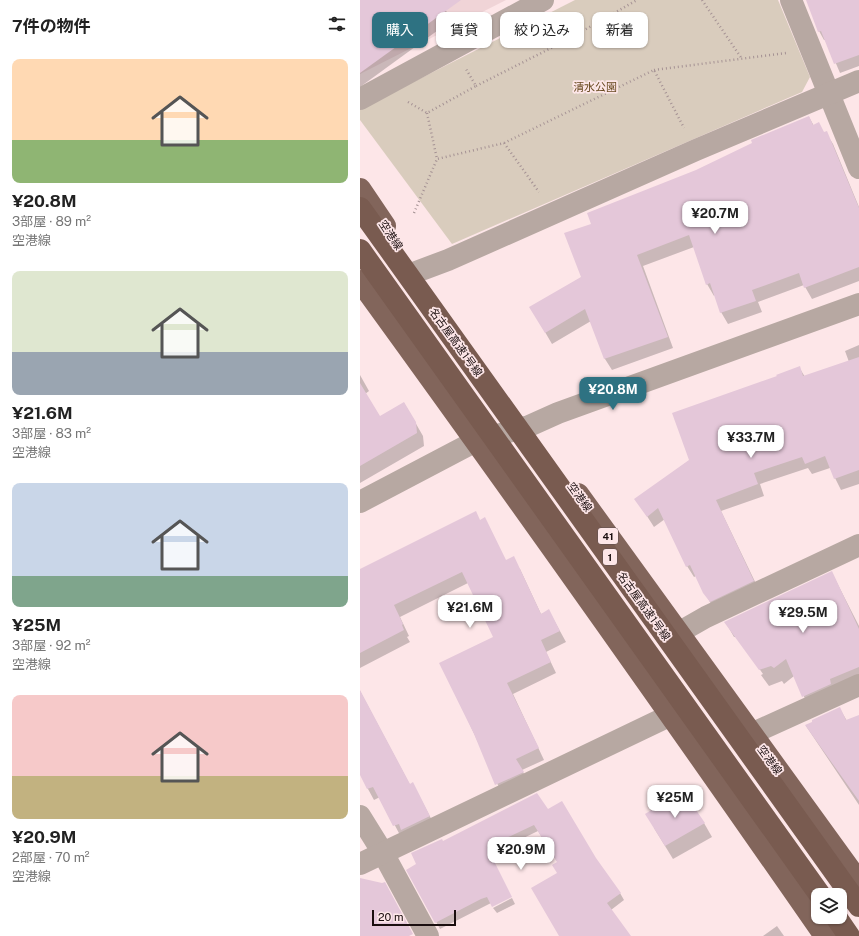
<!DOCTYPE html>
<html lang="ja">
<head>
<meta charset="utf-8">
<style>
	body { margin:0; font-family:"Public Sans","Noto Sans JP",sans-serif; background:#f2f2f2; color:#222; height:100vh; display:flex; flex-direction:column; font-size:15px; white-space:nowrap }
	* { box-sizing:border-box; margin:0 }
	p { font-size:13px; color:#767676 }
	.icon { flex:none; width:22px; height:22px; fill:none; stroke:currentColor; stroke-width:2; stroke-linecap:round; stroke-linejoin:round }
	.map { position:relative; flex:1; overflow:hidden }
	.sheet { display:flex; flex-direction:column; background:#fff; width:360px }
	.sheet>* { flex:none }
	.top-card { position:absolute; left:12px; top:12px; width:380px; height:36px; display:flex; gap:8px }
	.tools { position:absolute; left:451px; top:888px; display:grid; gap:8px }
	.tools a { display:grid; place-items:center; width:36px; height:36px; border-radius:8px; background:#fff; box-shadow:0 1px 3px #0004; font-size:20px }
	.scale { position:absolute; left:12px; bottom:10px; width:84px; box-sizing:border-box; padding-left:4px; border:2px solid #1a0e0f; border-top:0; font-size:11px; line-height:14px; white-space:nowrap; color:#1a0e0f; -webkit-text-stroke:3px #fde6e8; paint-order:stroke }
	.price { position:absolute; translate:-50% -34px; padding:0 9px; border-radius:8px; background:#fff; color:#222; font-size:13px; line-height:26px; filter:drop-shadow(0 1px 2px #0008) }
	.price::after { content:''; position:absolute; left:50%; top:24px; width:12px; height:9px; margin-left:-6px; background:inherit; clip-path:polygon(0 0,100% 0,50% 100%) }
	.price.current { background:#2e7282; color:#fff }
	ul { padding:0; list-style:none }
	li { display:grid; align-content:center; gap:8px; height:212px; padding:0 12px }
	li span { display:grid; place-items:center; height:124px; border-radius:8px; color:#555 }
	li>.icon { margin-inline-start:auto }
	span .icon { width:72px; height:72px; fill:#fffc; stroke-width:1 }
	li b { font-size:17px }
	h2 { display:flex; justify-content:space-between; align-items:center; height:48px; padding:0 12px; font-size:17px }
	.tag { padding:0 14px; border-radius:8px; background:#fff; box-shadow:0 1px 3px #0004; font-size:14px; line-height:36px }
	.tag.current { background:#2e7282; color:#fff }
	main { display:flex; flex:1; min-height:0 }
	.map>svg:first-child { display:block }
	.built { fill:#f0d4d7 }
	.green { fill:#d9ccbd }
	.shadow { fill:#0003 }
	.building { fill:#e4c7d9 }
	.lines { fill:none; stroke-linecap:round; stroke-linejoin:round }
	.path { stroke:#a59294; stroke-width:2.5; stroke-dasharray:1 3; stroke-linecap:butt }
	.minor { stroke:#b7a8a2; stroke-width:22 }
	.tertiary { stroke:#b7a8a2; stroke-width:22 }
	.trunk { stroke:#82655b; stroke-width:22 }
	.motorway { stroke:#795b50; stroke-width:22 }
	.motorway-bridge { stroke:#795b50; stroke-width:22 }
	.labels { text-anchor:middle; stroke-width:3.5; stroke-linejoin:round; paint-order:stroke }
	.shield { fill:#fde6e8; stroke:#5e4f50; stroke-width:1 }
	.shield-label { font-size:10px; font-weight:bold; fill:#1a0e0f }
	.park-label { font-size:11px; fill:#67491f; stroke:#fde6e8 }
	.street-label { font-size:11px; fill:#1a0e0f; stroke:#fde6e8 }
</style>
</head>
<body>
<main>
<section class="sheet">
<h2>7件の物件<svg class="icon" aria-label="filters" viewBox="0 0 24 24"><path d="M4 7h16M4 17h16"/><circle cx="9" cy="7" r="2"/><circle cx="15" cy="17" r="2"/></svg></h2>
<ul>
<li><span style="background:linear-gradient(#ffd9b3 65%,#8fb573 0)"><svg class="icon" aria-label="home" viewBox="0 0 24 24"><path d="M3 11l9-7 9 7M6 9v11h12V9"/></svg></span><div><b>¥20.8M</b><p>3部屋 · 89 m²</p><p>空港線</p></div></li>
<li><span style="background:linear-gradient(#dfe7d0 65%,#9aa5b1 0)"><svg class="icon" aria-label="home" viewBox="0 0 24 24"><path d="M3 11l9-7 9 7M6 9v11h12V9"/></svg></span><div><b>¥21.6M</b><p>3部屋 · 83 m²</p><p>空港線</p></div></li>
<li><span style="background:linear-gradient(#c9d6e8 75%,#7fa58c 0)"><svg class="icon" aria-label="home" viewBox="0 0 24 24"><path d="M3 11l9-7 9 7M6 9v11h12V9"/></svg></span><div><b>¥25M</b><p>3部屋 · 92 m²</p><p>空港線</p></div></li>
<li><span style="background:linear-gradient(#f6c9c9 65%,#c2b280 0)"><svg class="icon" aria-label="home" viewBox="0 0 24 24"><path d="M3 11l9-7 9 7M6 9v11h12V9"/></svg></span><div><b>¥20.9M</b><p>2部屋 · 70 m²</p><p>空港線</p></div></li>
</ul>
</section>
<div class="map">
<svg width="499" height="936" viewBox="0 0 499 936">
	<rect width="100%" height="100%" fill="#fde6e8"/>
	<polygon class="built" points="0,0 146,0 0,74"/>
	<polygon class="green" points="215,0 418,0 450,77 442,92 92,244 0,120 0,109"/>
	<g class="shadow">
		<polygon points="0,0 79,0 92,20 0,87"/>
		<polygon points="447,0 499,0 499,66 480,73 466,40 464,40 459,31"/>
		<polygon points="449,117 454,126 465,133 466,133 473,144 499,207 499,281 452,299 444,285 398,302 402,312 368,324 361,312 355,295 354,296 347,284 334,247 283,266 313,348 252,370 245,359 231,321 192,344 171,308 222,277 232,224"/>
		<polygon points="499,345 499,484 481,490 470,468 452,474 448,468 400,484 404,496 361,511 400,592 351,604 336,576 334,577 327,566 305,519 294,527 276,499 330,460 418,377 439,367 445,377 489,362 485,351"/>
		<polygon points="0,375 9,391 5,394 20,418 44,403 63,436 64,446 0,483"/>
		<polygon points="120,521 146,561 160,569 181,614 189,611 206,642 186,652 196,673 153,694 184,760 162,770 169,783 143,796 105,714 134,637 108,583 40,617 49,636 47,637 50,642 0,668 0,570"/>
		<polygon points="472,573 499,626 499,687 452,713 434,676 424,684 422,681 409,686 401,675 403,674 377,637 374,637 366,623"/>
		<polygon points="0,691 50,785 53,784 76,828 41,837 20,797 14,800 8,789 0,773"/>
		<polygon points="480,709 487,721 499,716 499,805 446,726"/>
		<polygon points="187,811 235,859 260,893 264,900 251,910 270,936 200,936 198,863 178,831 130,854 131,903 80,929 48,870 57,865 83,843"/>
		<polygon points="344,823 352,837 313,859 294,828"/>
		<polygon points="152,898 155,904 137,913 133,908"/>
		<polygon points="417,926 424,936 403,936"/>
	</g>
	<g class="building">
		<polygon points="0,0 101,0 0,73"/>
		<polygon points="446,0 499,0 499,55 474,64 461,31 458,32"/>
		<polygon points="449,116 453,125 459,122 464,132 467,131 499,208 499,267 444,288 439,273 392,290 396,301 360,313 350,283 346,285 329,235 277,255 308,337 244,359 225,309 185,333 169,307 221,277 204,233 231,224 227,213 336,170 392,143 391,140"/>
		<polygon points="499,357 499,470 474,479 465,456 445,464 442,457 394,473 398,484 356,500 394,581 350,602 343,593 330,565 326,567 298,508 287,517 274,499 329,460 312,413 417,376 416,375 440,366 443,376"/>
		<polygon points="0,383 20,416 44,402 56,422 57,433 0,466"/>
		<polygon points="116,511 120,520 125,517 146,560 154,556 181,614 189,609 200,631 181,640 191,662 147,683 179,748 156,759 164,772 135,785 114,734 79,663 133,637 102,572 34,605 43,624 42,625 44,630 0,653 0,569"/>
		<polygon points="472,571 499,629 499,667 470,679 471,684 442,697 426,659 414,668 411,666 399,670 364,622"/>
		<polygon points="0,690 50,784 53,782 70,816 41,830 39,824 33,826 13,787 7,789 0,775"/>
		<polygon points="480,707 486,720 499,715 499,801 445,725 452,722 452,720"/>
		<polygon points="323,791 345,823 305,846 285,814"/>
		<polygon points="177,793 188,809 202,801 236,858 261,893 247,903 271,936 199,936 171,888 197,873 192,865 197,862 174,825 127,847 152,897 132,907 127,897 121,899 75,923 46,870 56,864 51,853 82,839 83,841"/>
		<polygon points="0,878 22,883 25,882 53,934 49,936 0,936"/>
	</g>
	<g class="lines">
		<g class="path">
			<polyline points="342,0 382,59"/>
			<polyline points="205,41 277,0"/>
			<polyline points="294,70 426,53"/>
			<polyline points="116,86 205,41 195,23"/>
			<polyline points="48,102 67,113 116,86 106,69"/>
			<polyline points="67,113 77,159 144,143 179,192"/>
			<polyline points="144,143 294,70 324,128"/>
			<polyline points="54,213 77,159"/>
		</g>
		<g class="minor">
			<polyline points="431,0 499,168"/>
			<polyline points="0,99 183,0"/>
			<polyline points="56,272 88,260 336,150 499,81"/>
			<polyline points="318,633 346,617 499,545"/>
			<polyline points="391,734 499,685"/>
			<polyline points="0,816 23,853 68,936"/>
			<polyline points="0,864 311,715"/>
		</g>
		<polyline class="tertiary" points="0,502 116,441 169,426 198,413 499,304"/>
		<g class="trunk">
			<polyline points="0,189 25,226"/>
			<path d="M 0,281 C 157,497 312,716 465,936"/>
			<polyline points="218,494 499,882"/>
		</g>
		<polyline class="motorway" points="476,917 489,936"/>
		<g class="motorway-bridge">
			<polyline points="0,208 499,906"/>
			<polyline points="0,250 460,895"/>
		</g>
	</g>
	<g class="labels">
		<g class="shield">
			<rect x="238" y="528" width="20" height="16" rx="3"/>
			<rect x="243" y="549" width="14" height="16" rx="3"/>
		</g>
		<g class="shield-label">
			<text x="248" y="540">41</text>
			<text x="250" y="561">1</text>
		</g>
		<g class="park-label">
			<text x="235" y="91">清水公園</text>
		</g>
		<g class="street-label">
			<text transform="translate(31 235) rotate(56)" y="4">空港線</text>
			<text transform="translate(96 342) rotate(54)" y="4">名古屋高速1号線</text>
			<text transform="translate(220 497) rotate(54)" y="4">空港線</text>
			<text transform="translate(284 606) rotate(54)" y="4">名古屋高速1号線</text>
			<text transform="translate(410 760) rotate(54)" y="4">空港線</text>
		</g>
	</g>
</svg>
<div class="tools">
<a><svg class="icon" aria-label="layers" viewBox="0 0 24 24"><path d="M12 4l9 5-9 5-9-5zM3 14l9 5 9-5"/></svg></a>
</div>
<div class="scale">20 m</div>
<b class="price" style="left:355px;top:235px">¥20.7M</b>
<b class="price current" style="left:253px;top:411px">¥20.8M</b>
<b class="price" style="left:391px;top:459px">¥33.7M</b>
<b class="price" style="left:110px;top:629px">¥21.6M</b>
<b class="price" style="left:443px;top:634px">¥29.5M</b>
<b class="price" style="left:315px;top:819px">¥25M</b>
<b class="price" style="left:161px;top:871px">¥20.9M</b>
<div class="top-card">
<a class="tag current">購入</a>
<a class="tag">賃貸</a>
<a class="tag">絞り込み</a>
<a class="tag">新着</a>
</div>
</div>
</main>
</body>
</html>
